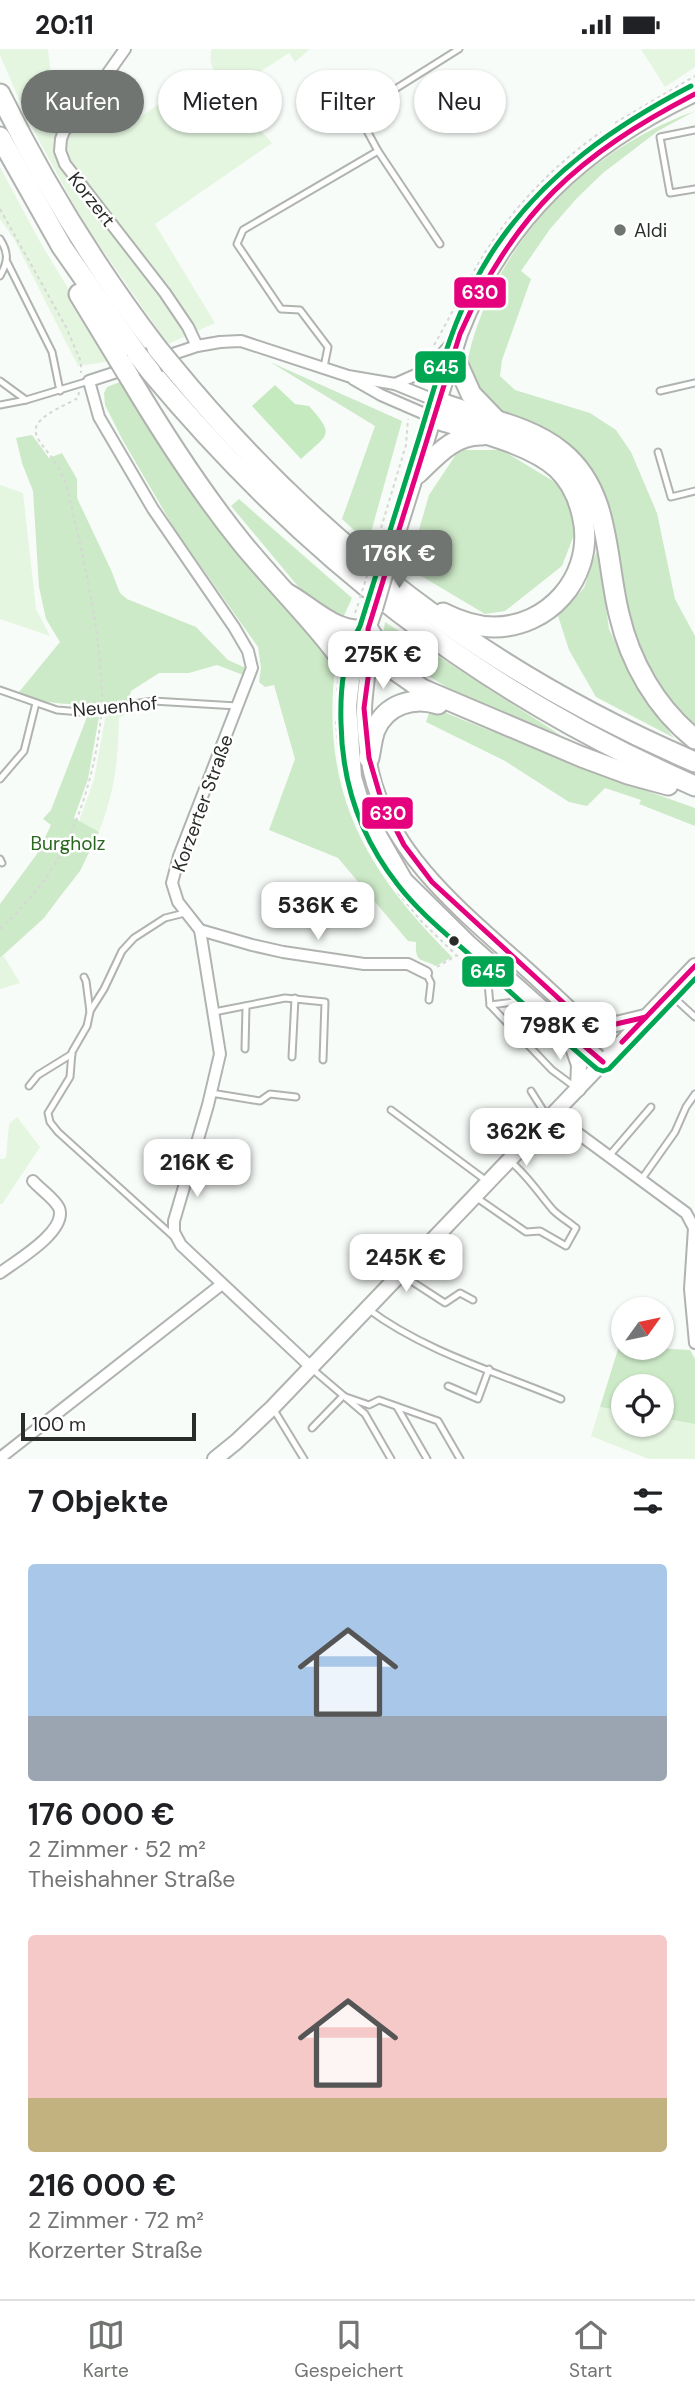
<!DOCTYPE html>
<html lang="de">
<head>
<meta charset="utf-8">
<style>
	body { margin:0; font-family:"DM Sans",sans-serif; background:#f2f2f2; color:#202124; height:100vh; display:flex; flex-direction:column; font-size:26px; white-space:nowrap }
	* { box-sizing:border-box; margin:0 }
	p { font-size:23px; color:#757577 }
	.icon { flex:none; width:38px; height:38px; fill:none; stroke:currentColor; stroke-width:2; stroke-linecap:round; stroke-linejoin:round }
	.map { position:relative; height:1410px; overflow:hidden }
	.panel { display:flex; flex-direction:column; background:#fff; flex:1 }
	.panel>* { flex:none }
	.top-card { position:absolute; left:21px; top:21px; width:654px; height:63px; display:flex; gap:14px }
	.needle { width:46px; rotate:57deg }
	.buttons { position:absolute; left:611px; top:1248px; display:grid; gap:14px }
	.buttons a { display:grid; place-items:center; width:63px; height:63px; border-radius:50%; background:#fff; box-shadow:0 2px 5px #0004; font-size:35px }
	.scale { position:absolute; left:21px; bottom:18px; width:175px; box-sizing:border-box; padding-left:7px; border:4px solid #292c29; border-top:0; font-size:19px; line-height:24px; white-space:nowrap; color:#292c29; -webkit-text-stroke:5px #fff; paint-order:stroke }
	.price { position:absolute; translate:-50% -60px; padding:0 16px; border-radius:14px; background:#fff; color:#222; font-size:23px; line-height:46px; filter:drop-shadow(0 2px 4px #0008) }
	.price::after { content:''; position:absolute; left:50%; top:42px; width:21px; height:16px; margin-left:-10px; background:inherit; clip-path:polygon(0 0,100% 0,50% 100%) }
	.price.active { background:#717571; color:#fff }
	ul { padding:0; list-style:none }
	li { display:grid; align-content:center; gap:14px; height:371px; padding:0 28px }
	li span { display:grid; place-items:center; height:217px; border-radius:7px; color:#555 }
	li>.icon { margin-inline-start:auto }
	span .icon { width:126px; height:126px; fill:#fffc; stroke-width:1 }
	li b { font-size:30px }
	h2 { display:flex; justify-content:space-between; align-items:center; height:84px; padding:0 28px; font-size:30px }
	.tag { padding:0 24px; border-radius:32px; background:#fff; box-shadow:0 2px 5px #0004; font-size:24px; line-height:63px }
	.tag.active { background:#717571; color:#fff }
	.status { display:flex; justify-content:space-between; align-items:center; height:49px; padding:0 35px; background:#fff; direction:ltr }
	.status svg { height:19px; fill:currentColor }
	.menu { display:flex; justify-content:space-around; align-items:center; height:98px; border-top:2px solid #e0e0e0; background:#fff; font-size:19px; color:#757577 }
	.menu a { display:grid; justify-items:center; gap:4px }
	.menu .active { color:#717571 }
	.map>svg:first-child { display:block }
	.green { fill:#e4f5e0 }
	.forest { fill:#cdeac8 }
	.water { fill:#c6eac0 }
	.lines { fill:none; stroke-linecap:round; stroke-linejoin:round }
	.lane-casing { stroke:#b0b3af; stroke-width:9 }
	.street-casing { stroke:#b0b3af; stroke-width:14 }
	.secondary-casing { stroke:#b0b3af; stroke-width:18 }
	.highway-casing { stroke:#b0b3af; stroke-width:23 }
	.path { stroke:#d6d7d6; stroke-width:2; stroke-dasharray:3.5 3.5; stroke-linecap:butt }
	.lane { stroke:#fefffe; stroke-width:5 }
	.street { stroke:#fefffe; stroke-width:10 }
	.secondary { stroke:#fefffe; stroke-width:14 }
	.highway { stroke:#fefffe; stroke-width:19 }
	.secondary-bridge-casing { stroke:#b0b3af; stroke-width:18; stroke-linecap:butt }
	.highway-bridge-casing { stroke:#b0b3af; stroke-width:23; stroke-linecap:butt }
	.path-bridge { stroke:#d6d7d6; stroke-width:2; stroke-dasharray:3.5 3.5; stroke-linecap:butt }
	.secondary-bridge { stroke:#fefffe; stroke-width:14 }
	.highway-bridge { stroke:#fefffe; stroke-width:19 }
	.bus-1-casing { stroke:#fff; stroke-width:10 }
	.bus-2-casing { stroke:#fff; stroke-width:10 }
	.bus-1 { stroke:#e5007d; stroke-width:5 }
	.bus-2 { stroke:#00a651; stroke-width:5 }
	.poi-dot { fill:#717571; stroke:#fff; stroke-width:2.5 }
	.bus-dot { fill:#292c29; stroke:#fff; stroke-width:2.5 }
	.labels { text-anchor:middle; stroke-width:5; stroke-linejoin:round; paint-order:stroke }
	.street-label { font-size:19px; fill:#292c29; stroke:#fff }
	.poi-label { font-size:19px; fill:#292c29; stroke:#fff; text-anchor:start }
	.park-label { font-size:19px; fill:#2a671f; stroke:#fff }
	.line-badge { stroke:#fff; stroke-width:2.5 }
	.badge-label { font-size:19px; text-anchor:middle; font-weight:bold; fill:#fff }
</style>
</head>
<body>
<div class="status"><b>20:11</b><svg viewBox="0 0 49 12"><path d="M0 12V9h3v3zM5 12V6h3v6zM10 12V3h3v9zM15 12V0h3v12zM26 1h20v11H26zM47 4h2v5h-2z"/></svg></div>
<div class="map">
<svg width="695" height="1410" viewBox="0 0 695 1410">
	<rect width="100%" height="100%" fill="#f8fcf8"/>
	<g class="green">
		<polygon points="0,0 48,0 54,54 49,60 68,82 100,47 124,80 206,21 272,94 155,175 215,274 168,295 83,173 27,69 0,6"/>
		<path d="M 212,0 L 310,0 L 295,13 L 289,4 L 232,41 C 219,29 206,19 212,0 Z"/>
		<polygon points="641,0 695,0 695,18 665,38"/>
		<polygon points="0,118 40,193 112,312 78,317 14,190 0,170"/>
		<polygon points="0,436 23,444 36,560 50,587 0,570"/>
		<path d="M 138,658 L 119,669 C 118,714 115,740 99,783 L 79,772 L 94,731 L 106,665 Z"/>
		<polygon points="4,907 20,934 0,940 0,909"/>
		<polygon points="17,1068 40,1098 2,1155 0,1155 0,1110 6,1109 9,1075"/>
		<polygon points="600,1358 623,1362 623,1376 662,1376 662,1369 695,1375 695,1410 649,1410 591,1387"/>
	</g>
	<g class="forest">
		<path d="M 695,62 L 658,82 L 603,124 L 577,149 L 550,180 L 521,222 L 531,230 L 502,311 L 500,327 L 515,341 L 590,364 L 616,381 L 631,403 L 657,464 L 675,550 L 695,587 L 695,683 L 662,648 L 634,598 L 615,504 L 519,371 L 492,357 L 465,324 C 486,203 581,103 695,62 Z"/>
		<polygon points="270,313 402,372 368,494 342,470 375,377"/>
		<path d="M 125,331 L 336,611 C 319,740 363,819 452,908 L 436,917 C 421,909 415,915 416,893 L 408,892 L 338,809 L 269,781 L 295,710 L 274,636 L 265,638 L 259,633 L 261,619 L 258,598 L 174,479 L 122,390 L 105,356 L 104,344 L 107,338 Z"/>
		<path d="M 32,386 L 49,409 L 62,404 L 77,430 L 77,449 L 111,521 L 120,544 L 127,550 L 196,578 L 228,611 L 246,619 L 243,626 L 217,616 L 189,624 L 159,624 L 131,642 L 129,651 C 97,657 47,659 19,643 L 60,593 L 46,570 L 39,538 L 33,442 L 22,414 L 16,389 Z"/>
		<polygon points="459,401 502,401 558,435 568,449 574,486 562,517 505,562 485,565 408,519 429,446"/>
		<polygon points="239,450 352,549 342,571 306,547 231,457"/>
		<polygon points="598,498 609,580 641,647 674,689 596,648 569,601 558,567 584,539"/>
		<path d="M 385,573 L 562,687 C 500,662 424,640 383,585 Z"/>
		<polygon points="431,658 585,720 695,759 695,777 639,755 641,751 605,739 587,757 569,753 505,712 426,673"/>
		<polygon points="87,668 99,668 88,730 74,769 99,783 80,822 59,849 44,869 0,909 0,855 37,805 51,776 43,770 51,761"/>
		<polygon points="619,1297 690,1301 695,1310 695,1375 662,1369 662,1337 623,1337 623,1362 600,1358"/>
	</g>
	<path class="water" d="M 275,336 L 295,355 L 309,357 C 336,387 328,385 301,410 L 252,357 Z"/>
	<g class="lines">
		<defs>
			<g id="lane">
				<polyline points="695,81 660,88 670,144 695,140"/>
				<polyline points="378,102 440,195"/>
				<path d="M 0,190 C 9,204 8,213 0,227"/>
				<polyline points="7,213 52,303 60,342"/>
				<polyline points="324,318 328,298 300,261 281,260 237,195 243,181 378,102 360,69 365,59 459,0"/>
				<polyline points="0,332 26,351 89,332"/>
				<polyline points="660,342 695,334"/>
				<polyline points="0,356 26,351"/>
				<polyline points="658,403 671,448 695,442"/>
				<polyline points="0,641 57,661 81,663 153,652 237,657"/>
				<polyline points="0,730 24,702 36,654"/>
				<polyline points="0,810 2,814"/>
				<polyline points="486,912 490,956 529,951"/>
				<polyline points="426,924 431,934 429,951"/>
				<polyline points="84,928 86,932 90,963 87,977 72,1003 70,1028 48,1064 50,1073 58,1083 174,1188"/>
				<polyline points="671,946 695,968"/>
				<polyline points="490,956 552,1021 575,1038"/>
				<polyline points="90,962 104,940 122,902 134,889 165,869 185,864"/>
				<polyline points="214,963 285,949 325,953 323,1011"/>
				<polyline points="245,1000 246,957"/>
				<polyline points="292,1008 295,949"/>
				<polyline points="29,1037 38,1026 72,1005"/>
				<polyline points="531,1042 548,1069"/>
				<polyline points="211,1044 260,1052 270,1045 296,1048"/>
				<polyline points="391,1061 488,1133"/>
				<polyline points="609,1107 651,1058"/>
				<polyline points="641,1131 675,1083 686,1058 695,1045"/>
				<path d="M 477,1149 L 526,1183 L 540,1182 L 566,1197 L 576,1179 C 569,1173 560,1168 553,1161 C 539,1145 528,1127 511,1113"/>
				<polyline points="402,1226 445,1254 460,1244 473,1251"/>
				<path d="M 368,1260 C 424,1302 496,1323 561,1350"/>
				<polyline points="311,1319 365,1365 391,1410"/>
				<polyline points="448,1337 478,1350 489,1320"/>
				<polyline points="343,1347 369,1356 379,1351 438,1372 460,1410"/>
				<polyline points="397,1358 427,1410"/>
				<polyline points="274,1361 304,1410"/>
				<polyline points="312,1379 343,1347"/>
			</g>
			<g id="street">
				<polyline points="125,0 108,24 98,44 64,82 61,90 60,102 65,115 165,244 188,278 197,297"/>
				<polyline points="161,309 197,297 220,293 241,292 348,327 395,335 439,353"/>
				<polyline points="129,319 89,332 99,368 153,460 234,578 248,602 252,619 179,807 172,834 178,853 200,881 220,1005 208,1056 174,1172 174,1183 181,1196 311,1318"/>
				<polyline points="353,330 381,346 434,369"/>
				<polyline points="395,335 427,321 456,290"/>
				<polyline points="200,881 252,896 283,903 364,915 408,915 426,924"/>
				<polyline points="553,1066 686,1164 694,1179 690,1240 695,1294"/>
				<path d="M 0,1224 C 16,1212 68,1182 59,1159 C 55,1150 40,1140 33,1132"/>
				<polyline points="0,1409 222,1235"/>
			</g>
			<g id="secondary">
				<path d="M 389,512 L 460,285 C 504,171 585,97 695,45"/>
				<polyline points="375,560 368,580 355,605 349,657 354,728 363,758 405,831 469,894 603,1013"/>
				<path d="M 369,586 C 371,611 365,635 364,660 C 364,681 367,703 371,723 C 390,806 464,864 524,918 C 554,945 584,974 614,1001"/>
				<polyline points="583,970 616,975 645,968"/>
				<polyline points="569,987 579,1016 578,1040"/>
				<polyline points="215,1410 236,1393 272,1359 695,917"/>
			</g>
			<g id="highway">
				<path d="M 0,45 C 44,135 96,219 157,299"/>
				<polyline points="0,88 62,198 137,305"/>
				<polyline points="79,245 119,311"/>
				<polyline points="454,307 471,345 496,371"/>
				<path d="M 171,316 C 316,493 485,623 695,713"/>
				<path d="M 151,323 C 303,505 477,642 695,737"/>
				<path d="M 130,329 C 164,386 200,442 242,494 C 278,538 320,578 352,625"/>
				<path d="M 439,353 C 479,369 528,375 562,403 C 611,443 605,508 619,565 C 630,613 656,659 695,690"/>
				<path d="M 434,369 C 470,381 530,394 557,419 C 573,434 581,455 584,476 C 591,530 548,578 494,578 C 475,578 459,572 443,564"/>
				<path d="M 417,425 C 436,407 454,385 482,386"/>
				<path d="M 286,544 C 312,558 337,587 368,580 L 392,619 L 422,640 L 582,708 L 628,725 L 668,736"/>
				<path d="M 369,709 C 371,699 372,689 375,681 C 386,655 414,647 438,655"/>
			</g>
		</defs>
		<use href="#lane" class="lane-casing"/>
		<use href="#street" class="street-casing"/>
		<use href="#secondary" class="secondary-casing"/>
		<use href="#highway" class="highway-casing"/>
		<g class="path">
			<polyline points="615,74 695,27"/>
			<polyline points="0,160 66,278 81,313 81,324"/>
			<path d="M 434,296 C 451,267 465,236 483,207 C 513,158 554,116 601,83"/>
			<path d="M 79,343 L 78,349 C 66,356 44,364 37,376 C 30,387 50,404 55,413 C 60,421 64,429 67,438 C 83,508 101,580 102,652"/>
			<polyline points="375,499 406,396 408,370"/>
			<polyline points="355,564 359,553"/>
			<polyline points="337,642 338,631"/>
			<polyline points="336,672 338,698"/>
			<polyline points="369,796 391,834"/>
			<polyline points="398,844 422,873 479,928"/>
			<path d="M 0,880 C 10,870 21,860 30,849 C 73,800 94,732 101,668"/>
			<polyline points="437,918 456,907"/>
			<polyline points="517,962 558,998"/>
		</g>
		<use href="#lane" class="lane"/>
		<use href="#street" class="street"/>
		<use href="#secondary" class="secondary"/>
		<use href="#highway" class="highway"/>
		<defs>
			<polyline id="secondary-bridge" points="375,560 389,512"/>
			<g id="highway-bridge">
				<polyline points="157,299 171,316"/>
				<polyline points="137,305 151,323"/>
				<polyline points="119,311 130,329"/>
			</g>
		</defs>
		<use href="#secondary-bridge" class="secondary-bridge-casing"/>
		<use href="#highway-bridge" class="highway-bridge-casing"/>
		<polyline class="path-bridge" points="360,549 375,501"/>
		<use href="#secondary-bridge" class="secondary-bridge"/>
		<use href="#highway-bridge" class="highway-bridge"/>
		<defs>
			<g id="bus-1">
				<polyline points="547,965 603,1013"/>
				<path d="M 646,968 L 616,975 L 580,969 L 432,833 L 404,796 L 382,753 L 369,709 L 364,659 L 371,607 L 368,580 L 460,285 C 514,163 578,106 695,45"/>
				<polyline points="622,993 695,917"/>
			</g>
			<path id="bus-2" d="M 691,37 C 616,76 548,123 499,193 C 457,252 440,321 419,389 C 400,451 380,514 360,577 C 343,607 340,640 341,674 C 342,735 360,788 398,836 C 421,866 454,891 482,917 C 520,952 558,987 597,1020 L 603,1022 L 609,1020 L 695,930"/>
		</defs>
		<use href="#bus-1" class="bus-1-casing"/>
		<use href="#bus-2" class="bus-2-casing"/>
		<use href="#bus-1" class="bus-1"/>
		<use href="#bus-2" class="bus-2"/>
	</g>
	<circle class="poi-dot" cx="620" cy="181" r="7"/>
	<circle class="bus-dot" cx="454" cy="892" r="6"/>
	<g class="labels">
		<g class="street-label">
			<text transform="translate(92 150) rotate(52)" y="7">Korzert</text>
			<text transform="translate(115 657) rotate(-5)" y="7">Neuenhof</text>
			<text transform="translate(202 754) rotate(-70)" y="7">Korzerter Straße</text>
		</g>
		<g class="poi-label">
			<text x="634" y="188">Aldi</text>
		</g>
		<g class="park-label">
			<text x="68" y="801">Burgholz</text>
		</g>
	</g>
	<g class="line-badge">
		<rect x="453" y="227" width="54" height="33" rx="7" fill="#e5007d"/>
		<rect x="414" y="301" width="53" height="34" rx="7" fill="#00a651"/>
		<rect x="361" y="747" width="53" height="34" rx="7" fill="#e5007d"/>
		<rect x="461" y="906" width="54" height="33" rx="7" fill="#00a651"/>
	</g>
	<g class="badge-label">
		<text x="480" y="250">630</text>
		<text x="441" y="325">645</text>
		<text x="388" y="771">630</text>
		<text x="488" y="929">645</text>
	</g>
</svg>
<div class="buttons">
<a><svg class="needle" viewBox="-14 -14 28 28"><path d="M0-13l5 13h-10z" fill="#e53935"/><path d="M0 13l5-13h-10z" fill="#757577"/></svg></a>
<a><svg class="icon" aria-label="locate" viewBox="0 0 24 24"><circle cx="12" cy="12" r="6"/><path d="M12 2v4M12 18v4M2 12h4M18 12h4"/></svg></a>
</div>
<div class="scale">100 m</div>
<b class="price active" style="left:399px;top:541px">176K €</b>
<b class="price" style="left:383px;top:642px">275K €</b>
<b class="price" style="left:318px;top:893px">536K €</b>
<b class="price" style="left:560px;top:1013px">798K €</b>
<b class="price" style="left:526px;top:1119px">362K €</b>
<b class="price" style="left:197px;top:1150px">216K €</b>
<b class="price" style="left:406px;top:1245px">245K €</b>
<div class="top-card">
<a class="tag active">Kaufen</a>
<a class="tag">Mieten</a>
<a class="tag">Filter</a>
<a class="tag">Neu</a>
</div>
</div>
<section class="panel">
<h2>7 Objekte<svg class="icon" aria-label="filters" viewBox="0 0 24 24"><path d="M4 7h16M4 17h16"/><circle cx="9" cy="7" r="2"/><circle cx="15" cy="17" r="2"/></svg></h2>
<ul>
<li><span style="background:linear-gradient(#a9c7e8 70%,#9aa5b1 0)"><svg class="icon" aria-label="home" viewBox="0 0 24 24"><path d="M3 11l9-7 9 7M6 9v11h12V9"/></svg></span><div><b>176 000 €</b><p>2 Zimmer · 52 m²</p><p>Theishahner Straße</p></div></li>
<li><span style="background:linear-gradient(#f6c9c9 75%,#c2b280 0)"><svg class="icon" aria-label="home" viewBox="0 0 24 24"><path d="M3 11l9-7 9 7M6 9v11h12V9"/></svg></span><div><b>216 000 €</b><p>2 Zimmer · 72 m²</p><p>Korzerter Straße</p></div></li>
</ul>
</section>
<nav class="menu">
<a class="active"><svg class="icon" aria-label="map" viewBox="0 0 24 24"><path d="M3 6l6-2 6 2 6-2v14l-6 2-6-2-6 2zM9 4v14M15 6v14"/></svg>Karte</a>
<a><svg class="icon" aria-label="saved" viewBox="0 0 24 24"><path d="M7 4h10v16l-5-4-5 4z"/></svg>Gespeichert</a>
<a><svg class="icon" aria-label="home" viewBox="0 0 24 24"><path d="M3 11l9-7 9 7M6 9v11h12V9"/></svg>Start</a>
</nav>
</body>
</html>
